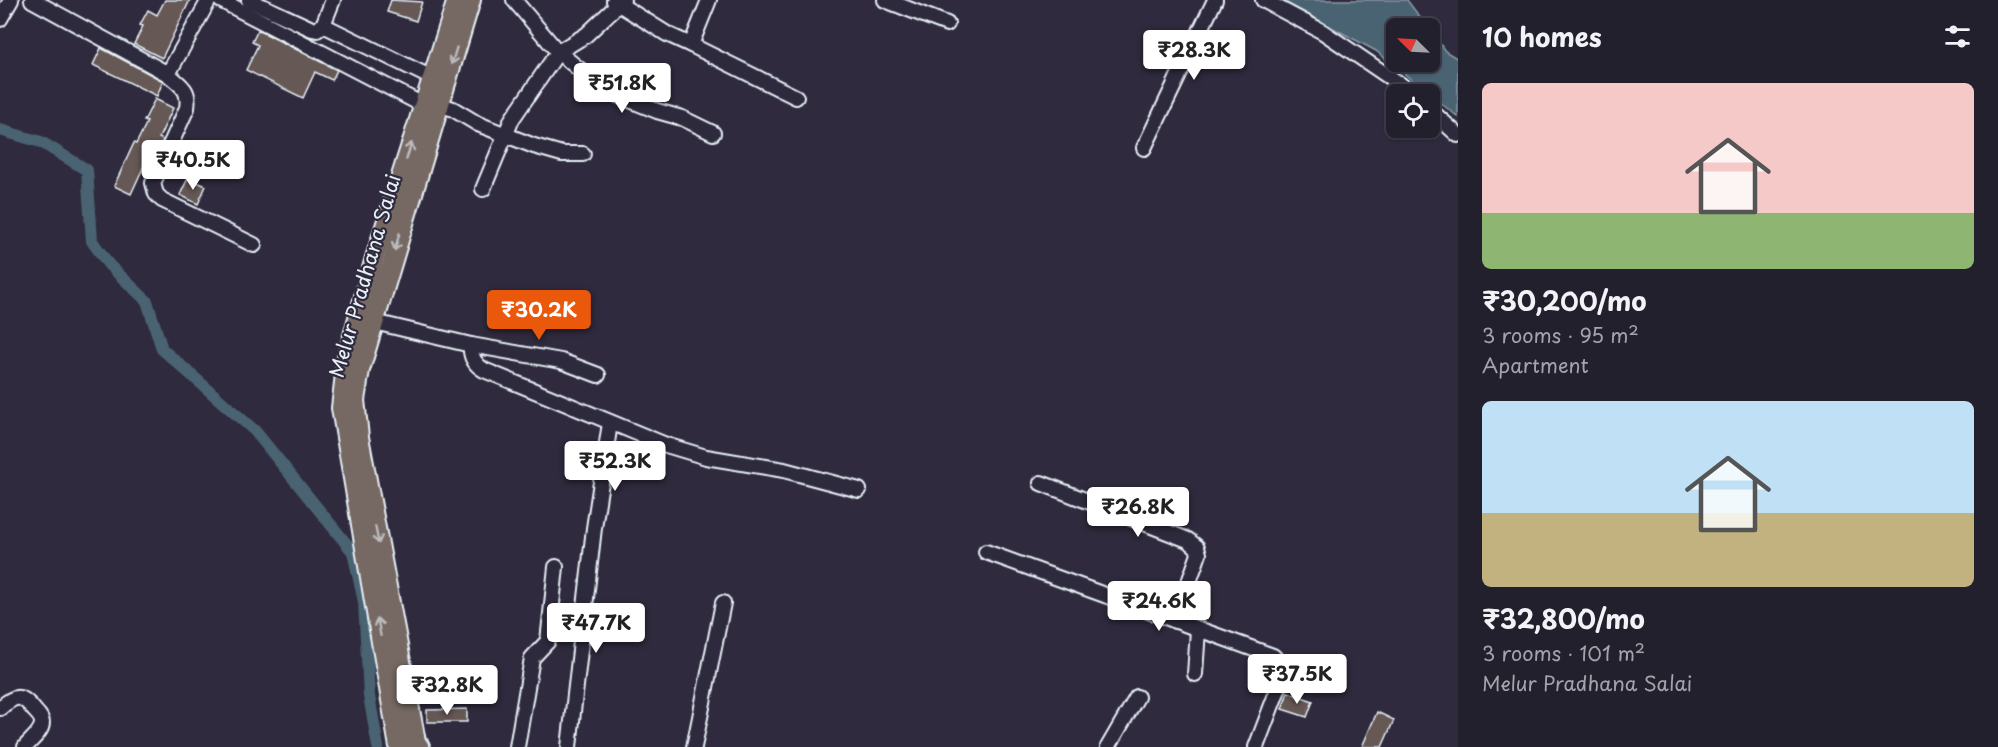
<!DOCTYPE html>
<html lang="en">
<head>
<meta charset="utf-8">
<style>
	body { margin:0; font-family:"Playpen Sans",sans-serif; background:#2b2836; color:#f1f3f6; height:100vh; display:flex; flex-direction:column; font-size:22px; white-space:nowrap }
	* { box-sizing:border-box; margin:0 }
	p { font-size:20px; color:#a3a3aa }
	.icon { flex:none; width:33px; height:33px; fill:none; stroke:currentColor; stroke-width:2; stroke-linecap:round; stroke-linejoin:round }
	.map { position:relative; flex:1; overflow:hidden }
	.panel { display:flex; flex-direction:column; background:#23202e; width:540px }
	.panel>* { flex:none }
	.needle { width:39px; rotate:294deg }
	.fabs { position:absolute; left:1386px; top:18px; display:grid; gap:12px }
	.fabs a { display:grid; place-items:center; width:54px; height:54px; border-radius:9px; background:#23202e; box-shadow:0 2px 4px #0004,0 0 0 2px #403e4a; font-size:30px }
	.price { position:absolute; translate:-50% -51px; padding:0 14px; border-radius:6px; background:#fff; color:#222; font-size:20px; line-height:39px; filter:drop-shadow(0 2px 3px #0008) }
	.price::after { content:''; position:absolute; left:50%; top:36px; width:18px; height:14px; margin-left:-9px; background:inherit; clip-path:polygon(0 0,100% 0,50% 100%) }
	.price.current { background:#ea580c; color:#fff }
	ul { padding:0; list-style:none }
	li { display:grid; align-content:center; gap:12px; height:318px; padding:0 24px }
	li span { display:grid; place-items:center; height:186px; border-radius:9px; color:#555 }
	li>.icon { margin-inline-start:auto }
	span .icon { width:108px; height:108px; fill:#fffc; stroke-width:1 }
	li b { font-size:26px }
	h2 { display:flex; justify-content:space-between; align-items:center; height:72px; padding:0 24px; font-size:26px }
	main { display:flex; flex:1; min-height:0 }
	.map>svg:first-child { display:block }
	.water { fill:#4a6372; stroke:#899ca8; stroke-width:1.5 }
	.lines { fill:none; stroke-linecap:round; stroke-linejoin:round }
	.canal { stroke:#4a6372; stroke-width:12 }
	.building { fill:#665955; stroke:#e8f1f8; stroke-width:1.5 }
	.minor-casing { stroke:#e8f1f8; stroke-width:18 }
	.major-casing { stroke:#e8f1f8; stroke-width:22 }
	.highway-casing { stroke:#e8f1f8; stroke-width:26 }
	.minor { stroke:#2f2a3d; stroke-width:14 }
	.major { stroke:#766964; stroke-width:18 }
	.highway { stroke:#766964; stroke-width:21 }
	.oneway { stroke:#babbbd }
	.labels { text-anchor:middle; stroke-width:4.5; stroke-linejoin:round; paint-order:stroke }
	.street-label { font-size:20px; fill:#e8f1f8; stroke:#2f2a3d }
</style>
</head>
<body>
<main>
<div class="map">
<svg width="1458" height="747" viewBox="0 0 1458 747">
	<rect width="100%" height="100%" fill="#2f2a3d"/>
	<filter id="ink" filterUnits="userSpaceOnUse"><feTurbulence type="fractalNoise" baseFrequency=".0167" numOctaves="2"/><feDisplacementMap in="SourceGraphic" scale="12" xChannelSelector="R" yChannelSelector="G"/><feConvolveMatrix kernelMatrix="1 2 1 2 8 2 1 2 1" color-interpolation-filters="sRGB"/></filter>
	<g filter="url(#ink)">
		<polygon class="water" points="1281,0 1407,0 1428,28 1396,28 1396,62 1430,62 1430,30 1445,51 1458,59 1458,117 1376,51"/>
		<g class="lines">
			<polyline class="canal" points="0,130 41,142 87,170 92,241 109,265 147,301 162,349 255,431 353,552 364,602 369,696 378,747"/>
		</g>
		<g class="building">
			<polygon points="165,0 190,0 162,58 134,44 143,26 140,25 148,10 157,15"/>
			<polygon points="391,0 422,2 416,21 387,12"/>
			<polygon points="258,30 337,70 332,80 315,72 303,98 246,70 258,45 252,42"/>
			<polygon points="101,48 163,81 157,96 93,65"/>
			<polygon points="155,99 173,108 159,138 163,140 155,157 149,155 131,194 114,186 134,143 136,144 147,122 144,121"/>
			<polygon points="179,148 196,156 187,173 171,165"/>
			<polygon points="188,178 206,186 198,204 180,195"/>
			<polygon points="1288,692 1313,701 1307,717 1282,709"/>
			<polygon points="467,709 467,722 427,722 427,710"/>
			<polygon points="1377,712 1394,720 1382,747 1362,747"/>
		</g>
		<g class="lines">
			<defs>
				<g id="minor">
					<polyline points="32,0 168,74 209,0"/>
					<polyline points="220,0 423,105"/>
					<polyline points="249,0 312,29 317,30 323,25 432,78"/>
					<polyline points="623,0 586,35 558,52 605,90 657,111 682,118 713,133"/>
					<polyline points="709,0 691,45 796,97"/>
					<polyline points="885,0 947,24"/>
					<polyline points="1263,0 1323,32 1401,85 1412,94"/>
					<polyline points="614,1 667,34 691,45"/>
					<polyline points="0,19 11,0"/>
					<polyline points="323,25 333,0"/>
					<path d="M 168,74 C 181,86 190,89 187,108 L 153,183 L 156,194 L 162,200 L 254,245"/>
					<polyline points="439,104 453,109 478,124 534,146 562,154 583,154"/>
					<polyline points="1430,110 1458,135"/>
					<polyline points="1144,148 1215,0"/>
					<polyline points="483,189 512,119 558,52 514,0"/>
					<path d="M 374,322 L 471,345 C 470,356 474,364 484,370 L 666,445 L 706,457 L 784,470 L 859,490"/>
					<polyline points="471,345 561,361 598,375"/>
					<polyline points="1041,483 1188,540 1197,547 1199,554 1175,621"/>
					<path d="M 986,552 L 1273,656 C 1280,662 1282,667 1283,676 L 1256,747"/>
					<polyline points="1195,674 1198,630"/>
					<path d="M 0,708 C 17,694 21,694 35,711 C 38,714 42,718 42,723 C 42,732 30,741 25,747"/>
					<polyline points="517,747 532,658 548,641 556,567"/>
					<polyline points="569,747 594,528 610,423"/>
					<polyline points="694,747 723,603"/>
					<polyline points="1108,747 1137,697"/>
				</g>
				<g id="major">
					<polyline points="399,747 341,408 347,357 375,258 457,0"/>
					<polyline points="417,747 359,437 355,400 360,370 471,0"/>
				</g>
				<polyline id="highway" points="417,746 418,747"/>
			</defs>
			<use href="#minor" class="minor-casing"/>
			<use href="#major" class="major-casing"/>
			<use href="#highway" class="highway-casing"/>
			<use href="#minor" class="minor"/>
			<use href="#major" class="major"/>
			<use href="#highway" class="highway"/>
		</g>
		<defs><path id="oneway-shaft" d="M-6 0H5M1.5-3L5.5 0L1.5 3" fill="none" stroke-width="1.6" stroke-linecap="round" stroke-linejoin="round" transform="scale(1.5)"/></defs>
		<g class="oneway">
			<use href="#oneway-shaft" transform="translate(454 56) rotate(107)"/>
			<use href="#oneway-shaft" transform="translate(409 151) rotate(-73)"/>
			<use href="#oneway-shaft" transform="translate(397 242) rotate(106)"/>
			<use href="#oneway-shaft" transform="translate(377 535) rotate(79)"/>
			<use href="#oneway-shaft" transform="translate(379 627) rotate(-100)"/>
		</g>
	</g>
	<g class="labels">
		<g class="street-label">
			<text transform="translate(365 276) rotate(-74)" y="7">Melur Pradhana Salai</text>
		</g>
	</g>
</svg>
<div class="fabs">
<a><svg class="needle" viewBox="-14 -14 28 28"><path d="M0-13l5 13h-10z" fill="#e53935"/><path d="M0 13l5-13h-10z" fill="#a3a3aa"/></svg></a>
<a><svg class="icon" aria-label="locate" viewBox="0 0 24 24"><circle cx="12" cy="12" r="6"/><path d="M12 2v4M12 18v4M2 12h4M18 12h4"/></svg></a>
</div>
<b class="price" style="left:1194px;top:81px">₹28.3K</b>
<b class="price" style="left:622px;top:114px">₹51.8K</b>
<b class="price" style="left:193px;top:191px">₹40.5K</b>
<b class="price current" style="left:539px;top:341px">₹30.2K</b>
<b class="price" style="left:615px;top:492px">₹52.3K</b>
<b class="price" style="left:1138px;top:538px">₹26.8K</b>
<b class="price" style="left:1159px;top:632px">₹24.6K</b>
<b class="price" style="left:596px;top:654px">₹47.7K</b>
<b class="price" style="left:1297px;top:705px">₹37.5K</b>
<b class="price" style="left:447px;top:716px">₹32.8K</b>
</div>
<section class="panel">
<h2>10 homes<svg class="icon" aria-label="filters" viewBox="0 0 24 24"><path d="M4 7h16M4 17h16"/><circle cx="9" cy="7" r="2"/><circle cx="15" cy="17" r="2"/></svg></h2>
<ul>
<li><span style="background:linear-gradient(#f6c9c9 70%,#8fb573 0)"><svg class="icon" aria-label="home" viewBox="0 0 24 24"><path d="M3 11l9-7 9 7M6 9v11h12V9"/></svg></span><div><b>₹30,200/mo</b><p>3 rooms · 95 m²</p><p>Apartment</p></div></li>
<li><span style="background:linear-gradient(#bfe0f5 60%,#c2b280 0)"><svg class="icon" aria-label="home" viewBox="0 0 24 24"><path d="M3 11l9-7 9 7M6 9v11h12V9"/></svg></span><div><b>₹32,800/mo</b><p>3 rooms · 101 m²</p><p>Melur Pradhana Salai</p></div></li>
</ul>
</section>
</main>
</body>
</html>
